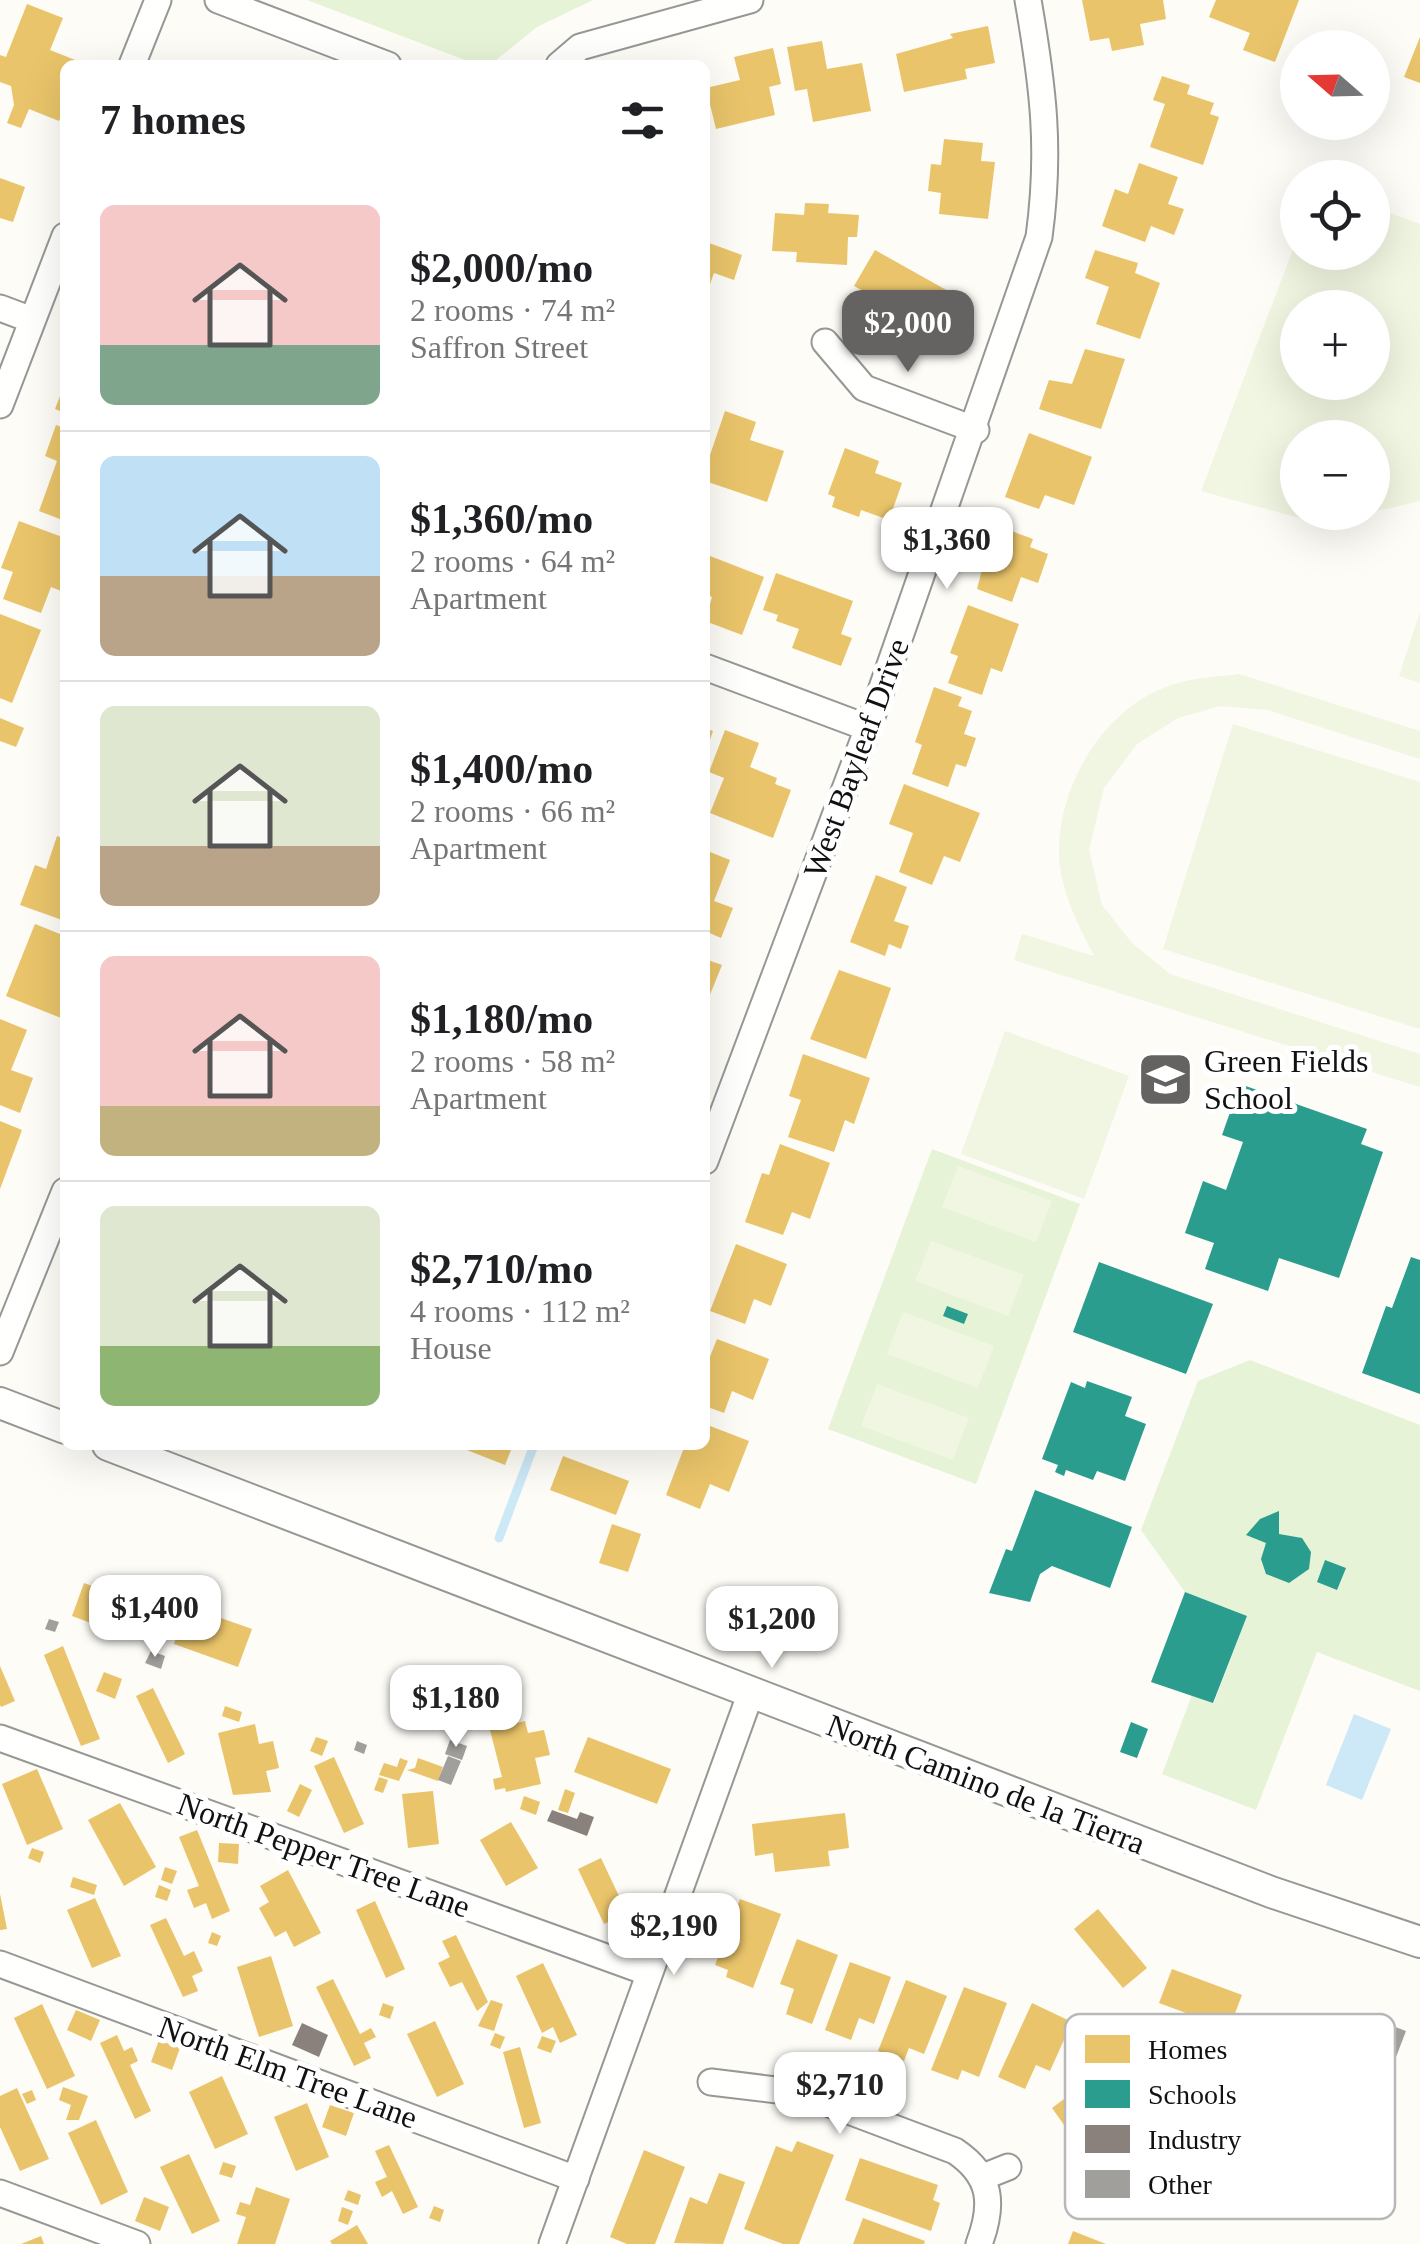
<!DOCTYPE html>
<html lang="en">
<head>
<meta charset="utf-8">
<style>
	body { margin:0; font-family:"Times New Roman",serif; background:#f6f6f6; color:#202124; height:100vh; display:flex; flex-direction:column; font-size:38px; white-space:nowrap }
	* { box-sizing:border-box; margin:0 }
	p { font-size:32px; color:#757577 }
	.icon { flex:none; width:55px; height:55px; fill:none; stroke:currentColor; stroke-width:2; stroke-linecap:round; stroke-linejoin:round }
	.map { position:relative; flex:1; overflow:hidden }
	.drawer { position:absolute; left:60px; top:60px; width:650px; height:1390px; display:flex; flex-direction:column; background:#fff; border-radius:15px; box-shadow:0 10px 40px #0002 }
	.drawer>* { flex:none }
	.needle { width:65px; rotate:290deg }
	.controls { position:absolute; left:1280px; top:30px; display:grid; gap:20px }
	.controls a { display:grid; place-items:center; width:110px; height:110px; border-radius:50%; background:#fff; box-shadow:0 10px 40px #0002; font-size:50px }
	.price { position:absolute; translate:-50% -85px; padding:0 22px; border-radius:20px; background:#fff; color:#222; font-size:32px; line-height:65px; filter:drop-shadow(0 2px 5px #0008) }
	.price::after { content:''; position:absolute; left:50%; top:60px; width:30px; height:22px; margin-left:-15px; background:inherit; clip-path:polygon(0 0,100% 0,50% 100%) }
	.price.selected { background:#646362; color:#fff }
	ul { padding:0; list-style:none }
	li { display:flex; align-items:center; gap:30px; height:250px; padding:0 40px }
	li+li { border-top:2px solid #e0e0e0 }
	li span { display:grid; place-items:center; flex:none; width:280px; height:200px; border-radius:15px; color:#555 }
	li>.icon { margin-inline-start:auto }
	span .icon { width:120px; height:120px; fill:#fffc; stroke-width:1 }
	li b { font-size:42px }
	h2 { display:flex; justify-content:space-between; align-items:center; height:120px; padding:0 40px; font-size:42px }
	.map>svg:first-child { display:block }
	.green { fill:#e7f3d7 }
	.pitch { fill:#f0f6e1; fill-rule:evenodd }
	.water { fill:#cde8f7 }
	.homes { fill:#e9c46a }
	.schools { fill:#2a9d8f }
	.industry { fill:#8a817c }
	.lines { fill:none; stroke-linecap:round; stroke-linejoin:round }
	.stream { stroke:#cde8f7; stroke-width:9 }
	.building { fill:#a19f9c }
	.minor-casing { stroke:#979795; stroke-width:29 }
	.tertiary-casing { stroke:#979795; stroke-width:34 }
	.minor { stroke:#fffffe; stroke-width:25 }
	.tertiary { stroke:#fffffe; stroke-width:30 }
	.labels { text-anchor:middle; stroke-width:10; stroke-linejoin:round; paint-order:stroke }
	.street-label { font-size:32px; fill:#111; stroke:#fff }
	.poi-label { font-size:32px; fill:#111; stroke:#fff; text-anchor:start }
	.key { fill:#fff; stroke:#b8b8b8; stroke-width:2.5 }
	.key-label { font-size:28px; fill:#111 }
</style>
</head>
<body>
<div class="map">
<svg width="1420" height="2244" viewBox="0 0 1420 2244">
	<rect width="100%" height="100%" fill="#fdfcf7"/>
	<g class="green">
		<polygon points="307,0 593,0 537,27 490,65 478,65"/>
		<polygon points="932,1149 1080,1204 976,1484 828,1429"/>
		<polygon points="1250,1360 1420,1425 1420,1691 1317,1652 1256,1810 1162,1774 1192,1695 1214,1703 1247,1616 1185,1592 1141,1530 1198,1381"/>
	</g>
	<g class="pitch">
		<path d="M 1373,207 L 1420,224 L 1420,501 L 1373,512 L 1372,438 L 1298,438 L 1298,512 L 1367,513 L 1299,518 L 1201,491 L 1297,239 L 1298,252 L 1372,252 ZM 1298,308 L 1372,308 L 1372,382 L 1298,382 Z"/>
		<polygon points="1420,612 1420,683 1399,676"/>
		<path d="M 1239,674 L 1420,731 L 1420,759 L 1268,710 L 1220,706 L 1178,718 L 1137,744 L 1104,788 L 1089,850 L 1102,905 L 1132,943 L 1170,974 L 1420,1054 L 1420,1087 L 1014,960 L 1022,934 L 1094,956 C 1077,922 1058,887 1059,847 C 1061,779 1108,702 1178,683 C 1197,677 1220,677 1239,674 Z"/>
		<polygon points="1233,724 1420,782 1420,1029 1163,949"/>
		<polygon points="1005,1031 1129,1076 1084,1199 961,1154"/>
		<polygon points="958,1166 1052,1201 1036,1242 942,1207"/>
		<polygon points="931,1241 1024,1275 1008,1316 915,1281"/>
		<polygon points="903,1312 994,1346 978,1388 887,1354"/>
		<polygon points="877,1384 969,1418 953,1460 861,1426"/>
	</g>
	<polygon class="water" points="1354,1714 1391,1729 1362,1800 1326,1785"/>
	<g class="homes">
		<polygon points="1082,0 1163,0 1166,19 1140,24 1144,45 1112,51 1109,38 1090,41"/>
		<polygon points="1216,0 1299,0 1275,62 1243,50 1250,33 1209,17"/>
		<polygon points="27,4 63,18 50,50 88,65 65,65 65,107 59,121 29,109 21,128 7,123 14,105 11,86 0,82 0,55 6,57"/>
		<polygon points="988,26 995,63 965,69 967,79 904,92 896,54 953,38 950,34"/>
		<polygon points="1420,37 1420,83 1404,77"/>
		<polygon points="822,41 827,69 862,63 871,111 813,122 807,89 795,91 787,47"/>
		<polygon points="773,48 781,84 769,87 775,115 716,129 706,88 740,80 734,57"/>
		<polygon points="1162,76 1190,85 1187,94 1214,103 1210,114 1219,117 1203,165 1150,147 1165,104 1153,100"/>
		<polygon points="944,139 983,143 981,161 995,162 988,219 939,214 941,193 928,191 931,164 941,165"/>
		<polygon points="1139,163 1178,177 1168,204 1184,209 1174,235 1151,226 1145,242 1102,226 1115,189 1128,194"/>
		<polygon points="0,178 25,187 13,222 0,218"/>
		<polygon points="805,203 829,204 828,213 859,215 857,237 848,237 847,265 796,262 797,252 772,251 775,213 804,215"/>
		<polygon points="709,243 742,255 734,280 714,273 706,295"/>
		<polygon points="875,250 957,296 928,348 903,334 912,318 854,286"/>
		<polygon points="1095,250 1138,263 1135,273 1160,283 1140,339 1096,324 1109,287 1085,278"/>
		<polygon points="1085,349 1125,359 1101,429 1039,409 1049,380 1072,384"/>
		<polygon points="65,383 65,413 55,409"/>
		<polygon points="725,411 756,422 750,440 784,451 767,502 705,481 705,454 710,455"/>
		<polygon points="56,425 65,428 65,521 39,511 57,461 45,456"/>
		<polygon points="1029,433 1092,457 1074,505 1045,495 1039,509 1005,497"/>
		<polygon points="845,448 879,461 875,473 902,483 889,520 861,510 859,517 832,507 835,497 828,494"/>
		<polygon points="19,521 65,538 65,581 61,591 51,587 41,613 3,599 13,572 1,568"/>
		<polygon points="1001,527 1033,539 1030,547 1048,554 1038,583 1021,577 1012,602 977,589 990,539 996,541"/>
		<polygon points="705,554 764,577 742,635 705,621 712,597 705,594"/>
		<polygon points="776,573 853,601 841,634 852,638 841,666 792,648 799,629 776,621 778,615 763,610"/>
		<polygon points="968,605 1019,624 1002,672 991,668 982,695 948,683 958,656 950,653"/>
		<polygon points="0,614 41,630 12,703 0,698"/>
		<polygon points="934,687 962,697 958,706 972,711 964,734 976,738 966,767 956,764 948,787 912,774 922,745 915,742"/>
		<polygon points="0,718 24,728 16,747 0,741"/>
		<polygon points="705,728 713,731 706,751 705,751"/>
		<polygon points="725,730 759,743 750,767 777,778 775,784 791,790 773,838 710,813 724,778 709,772"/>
		<polygon points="904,784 980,813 960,862 944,856 932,885 899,872 913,833 889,824"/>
		<polygon points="57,836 65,839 65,921 20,905 35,865 46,869"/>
		<polygon points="705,850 730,860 714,901 733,908 721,938 705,931"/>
		<polygon points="876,875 907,887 894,921 909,926 901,949 889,944 885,956 850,942"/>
		<polygon points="35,924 65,936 65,1008 61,1018 6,996"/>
		<polygon points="705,959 722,965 709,997 705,995"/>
		<polygon points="839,970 891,988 866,1059 810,1039"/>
		<polygon points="0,1019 27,1030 11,1070 33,1078 20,1113 0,1105"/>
		<polygon points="803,1054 870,1078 854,1124 845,1120 834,1152 788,1137 801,1100 789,1096"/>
		<polygon points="0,1121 22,1130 0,1189"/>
		<polygon points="780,1144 830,1163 810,1219 792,1212 783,1235 745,1222 762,1173 769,1175"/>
		<polygon points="736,1244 787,1264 771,1306 754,1299 745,1324 710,1311"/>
		<polygon points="717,1339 769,1359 753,1400 732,1391 724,1413 705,1406 705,1369"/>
		<polygon points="705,1424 749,1441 729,1492 710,1484 700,1509 666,1495 685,1445 705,1445"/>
		<polygon points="454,1445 513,1445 505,1465"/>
		<polygon points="563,1456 629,1481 616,1515 550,1490"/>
		<polygon points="612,1524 641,1534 628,1572 599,1563"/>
		<polygon points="84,1583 148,1607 136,1640 72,1616"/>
		<polygon points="187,1606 252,1629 238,1667 174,1644"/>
		<polygon points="63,1646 100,1739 81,1746 44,1655"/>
		<polygon points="0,1666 15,1701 1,1707 0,1705"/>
		<polygon points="104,1672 122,1679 115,1699 96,1691"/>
		<polygon points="153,1688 185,1754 168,1763 136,1696"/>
		<polygon points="225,1706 242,1712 239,1722 222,1716"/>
		<polygon points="525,1721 528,1733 544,1730 550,1755 535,1758 541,1784 506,1792 505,1788 495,1790 493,1779 502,1777 490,1730"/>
		<polygon points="255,1724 259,1744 273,1741 279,1768 266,1771 271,1792 233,1795 218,1733"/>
		<polygon points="316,1737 328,1741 322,1756 310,1751"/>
		<polygon points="588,1737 671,1769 657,1804 574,1772"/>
		<polygon points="334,1757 364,1824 344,1833 314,1766"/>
		<polygon points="400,1758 408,1761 399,1781 379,1775 384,1763 397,1767"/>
		<polygon points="418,1758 443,1767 438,1781 407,1770 415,1768"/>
		<polygon points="37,1769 63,1829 27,1845 2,1784"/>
		<polygon points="379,1777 388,1780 383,1793 374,1790"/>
		<polygon points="300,1784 312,1790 299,1817 287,1811"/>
		<polygon points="565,1789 575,1793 568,1813 558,1810"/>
		<polygon points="433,1791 439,1844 408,1848 402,1794"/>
		<polygon points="524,1796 540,1802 536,1815 520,1809"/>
		<polygon points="120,1803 156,1867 124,1886 88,1820"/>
		<polygon points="845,1813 849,1848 828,1851 830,1866 775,1872 773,1853 755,1856 752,1824"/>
		<polygon points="511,1822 538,1868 506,1886 480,1840"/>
		<polygon points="197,1830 230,1911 212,1919 206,1903 194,1908 187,1890 199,1886 179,1837"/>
		<polygon points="219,1843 239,1844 238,1864 218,1862"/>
		<polygon points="32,1848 44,1852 40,1863 28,1858"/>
		<polygon points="601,1858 627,1913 604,1924 578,1869"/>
		<polygon points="165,1867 177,1871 172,1884 161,1880"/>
		<polygon points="288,1870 321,1933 294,1947 286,1931 275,1937 259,1908 269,1902 260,1886"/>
		<polygon points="73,1877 97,1885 94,1895 70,1887"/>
		<polygon points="159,1885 171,1890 167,1901 155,1897"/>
		<polygon points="0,1894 7,1929 0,1930"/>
		<polygon points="95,1898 121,1956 92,1968 67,1910"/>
		<polygon points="740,1899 781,1914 753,1988 726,1977 728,1970 715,1965"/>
		<polygon points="375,1901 405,1969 386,1978 356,1910"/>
		<polygon points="1098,1909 1147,1968 1123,1988 1074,1929"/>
		<polygon points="166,1918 184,1956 194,1951 203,1971 192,1976 198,1991 183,1997 150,1925"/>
		<polygon points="212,1932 221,1936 217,1946 208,1943"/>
		<polygon points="456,1935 488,2002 477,2011 462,1982 450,1987 438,1963 450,1957 442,1941"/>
		<polygon points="797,1939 838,1955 812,2024 786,2014 794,1989 780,1984"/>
		<polygon points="271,1956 293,2026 259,2037 237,1967"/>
		<polygon points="850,1962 891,1977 874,2024 859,2018 851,2040 825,2030"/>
		<polygon points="543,1963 577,2035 560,2043 553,2027 542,2033 516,1976"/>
		<polygon points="1172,1969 1242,1995 1229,2029 1159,2003"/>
		<polygon points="333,1979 360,2034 371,2028 376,2037 364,2043 371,2058 354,2066 316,1987"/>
		<polygon points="906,1980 947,1996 924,2054 909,2048 904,2061 878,2051"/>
		<polygon points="964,1987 1007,2003 979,2077 962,2070 958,2080 931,2070"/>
		<polygon points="491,2000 503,2004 494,2031 478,2026"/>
		<polygon points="383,2003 394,2007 390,2019 379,2015"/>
		<polygon points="1032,2003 1072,2022 1050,2071 1036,2065 1025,2089 998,2077"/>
		<polygon points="42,2004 75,2076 47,2089 14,2018"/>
		<polygon points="76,2010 100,2020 91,2041 67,2030"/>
		<polygon points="435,2021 464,2084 437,2097 407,2034"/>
		<polygon points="495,2033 505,2037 500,2049 490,2045"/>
		<polygon points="117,2035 124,2051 132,2047 138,2061 130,2065 151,2111 135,2119 100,2043"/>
		<polygon points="542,2036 556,2041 551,2053 537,2048"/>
		<polygon points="159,2040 180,2048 172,2070 151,2062"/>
		<polygon points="520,2047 541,2123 524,2128 503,2052"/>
		<polygon points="1115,2061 1141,2097 1095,2131 1087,2120 1069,2132 1052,2108"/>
		<polygon points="222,2076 248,2134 215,2149 189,2092"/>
		<polygon points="63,2087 88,2096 79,2120 66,2120 71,2105 59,2100"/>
		<polygon points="17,2088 49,2159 20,2171 0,2127 0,2096"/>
		<polygon points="32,2090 36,2100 27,2104 22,2094"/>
		<polygon points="307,2103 329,2157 296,2171 274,2117"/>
		<polygon points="330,2105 354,2113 346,2136 322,2127"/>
		<polygon points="96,2120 128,2192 101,2205 68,2133"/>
		<polygon points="797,2141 834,2155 799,2244 783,2244 744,2229 776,2146 792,2152"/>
		<polygon points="389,2145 418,2207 403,2214 392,2191 382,2197 375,2182 387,2177 375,2151"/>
		<polygon points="644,2150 685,2167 655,2244 627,2244 610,2237"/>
		<polygon points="189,2154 220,2221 192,2234 160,2167"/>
		<polygon points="860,2158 938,2185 933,2200 940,2203 931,2231 845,2200"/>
		<polygon points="223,2162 236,2166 232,2178 219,2174"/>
		<polygon points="719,2173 745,2182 723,2244 674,2243 690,2197 707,2204"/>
		<polygon points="256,2187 290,2199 275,2244 237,2244 246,2217 236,2214 240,2202 250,2205"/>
		<polygon points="348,2190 361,2195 358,2205 344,2200"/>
		<polygon points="144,2197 169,2207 160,2231 135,2221"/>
		<polygon points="434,2206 444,2210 440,2222 429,2218"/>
		<polygon points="342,2207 353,2211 348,2225 338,2221"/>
		<polygon points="863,2218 925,2241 924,2244 853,2244"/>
		<polygon points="357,2225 368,2244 332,2244 330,2241"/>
		<polygon points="1073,2231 1106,2244 1068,2244"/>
		<polygon points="41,2236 44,2244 21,2244"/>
	</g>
	<g class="schools">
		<polygon points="1240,1084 1367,1129 1361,1144 1383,1152 1339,1278 1279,1258 1268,1291 1205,1269 1214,1243 1185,1233 1203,1181 1226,1190 1243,1142 1222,1135"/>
		<polygon points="1411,1257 1420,1260 1420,1394 1362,1373 1386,1306 1392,1308"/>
		<polygon points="1099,1262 1213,1304 1186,1374 1073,1332"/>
		<polygon points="947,1306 968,1314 964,1324 943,1316"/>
		<polygon points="1087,1381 1132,1397 1125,1416 1146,1424 1125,1481 1097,1471 1093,1480 1066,1470 1064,1476 1055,1472 1058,1465 1042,1459 1071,1382 1085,1388"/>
		<polygon points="1035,1490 1132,1527 1110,1588 1052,1566 1040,1574 1030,1602 989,1593 1006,1549 1012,1551"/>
		<polygon points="1279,1511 1279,1534 1302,1538 1311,1552 1309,1569 1289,1583 1266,1574 1261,1559 1266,1543 1246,1535 1260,1519"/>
		<polygon points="1325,1560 1346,1568 1337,1590 1317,1582"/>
		<polygon points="1185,1592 1247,1616 1213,1703 1151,1682"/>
		<polygon points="1131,1722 1148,1729 1137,1758 1120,1752"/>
	</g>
	<g class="industry">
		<polygon points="552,1810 577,1819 580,1812 594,1817 587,1836 547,1821"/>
		<polygon points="302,2023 328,2035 319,2057 292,2045"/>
	</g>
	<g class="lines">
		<polyline class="stream" points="499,1538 534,1445"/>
	</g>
	<g class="building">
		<polygon points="49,1619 59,1622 55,1632 45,1629"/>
		<polygon points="151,1651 165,1656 161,1669 145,1663"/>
		<polygon points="450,1740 467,1746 462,1760 445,1754"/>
		<polygon points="357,1741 367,1745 364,1754 354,1750"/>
		<polygon points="448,1756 461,1761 451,1785 438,1780"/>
		<polygon points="1385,2023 1406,2031 1378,2104 1354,2094 1360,2081 1329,2069 1337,2046 1365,2057 1367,2052 1373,2054"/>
	</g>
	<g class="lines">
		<defs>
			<g id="minor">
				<polyline points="218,0 388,65"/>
				<polyline points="132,65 158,0"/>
				<polyline points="559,65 580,47 750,0"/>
				<polyline points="0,308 32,320"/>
				<polyline points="825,342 864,388 976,430"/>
				<polyline points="0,405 65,236"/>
				<polyline points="705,667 868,728"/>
				<path d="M 705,1161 L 868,728 L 1039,237 C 1051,150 1043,86 1028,0"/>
				<polyline points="0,1352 65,1191"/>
				<polyline points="0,1738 647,1972"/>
				<polyline points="0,1964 576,2179"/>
				<path d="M 711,2082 L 801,2093 L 955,2151 C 992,2176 994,2204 979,2244"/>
				<polyline points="983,2177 1008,2167"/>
				<polyline points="0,2193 137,2244"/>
				<polyline points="552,2244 750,1695"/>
			</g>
			<g id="tertiary">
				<polyline points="0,1403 65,1428"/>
				<polyline points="108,1445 1271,1892 1420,1942"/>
			</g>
		</defs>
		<use href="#minor" class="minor-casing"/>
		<use href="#tertiary" class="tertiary-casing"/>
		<use href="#minor" class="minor"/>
		<use href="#tertiary" class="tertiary"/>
	</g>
	<defs>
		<symbol id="school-square" viewBox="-11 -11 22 22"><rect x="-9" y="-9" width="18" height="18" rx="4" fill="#646362" stroke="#fff"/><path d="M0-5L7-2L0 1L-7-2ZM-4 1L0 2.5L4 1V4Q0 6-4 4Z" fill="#fff"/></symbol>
	</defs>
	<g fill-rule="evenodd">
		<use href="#school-square" x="1134" y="1048" width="63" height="63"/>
	</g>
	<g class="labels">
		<g class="street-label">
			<text transform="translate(856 758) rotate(-70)" y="11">West Bayleaf Drive</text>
			<text transform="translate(986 1784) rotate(21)" y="11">North Camino de la Tierra</text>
			<text transform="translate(324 1855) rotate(20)" y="11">North Pepper Tree Lane</text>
			<text transform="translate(288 2072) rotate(20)" y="11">North Elm Tree Lane</text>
		</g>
		<g class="poi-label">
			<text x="1204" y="1072">Green Fields<tspan x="1204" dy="37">School</tspan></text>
		</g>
	</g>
	<rect x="1065" y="2014" width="330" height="205" rx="15" class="key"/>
	<rect x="1085" y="2035" width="45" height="28" fill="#e9c46a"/>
	<rect x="1085" y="2080" width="45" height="28" fill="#2a9d8f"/>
	<rect x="1085" y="2125" width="45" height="28" fill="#8a817c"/>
	<rect x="1085" y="2170" width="45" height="28" fill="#a19f9c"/>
	<g class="key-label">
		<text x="1148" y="2059">Homes</text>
		<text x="1148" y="2104">Schools</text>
		<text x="1148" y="2149">Industry</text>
		<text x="1148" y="2194">Other</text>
	</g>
</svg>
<div class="controls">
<a><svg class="needle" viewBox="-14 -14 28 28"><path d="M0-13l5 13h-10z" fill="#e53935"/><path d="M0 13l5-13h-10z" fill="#757577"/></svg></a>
<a><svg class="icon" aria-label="locate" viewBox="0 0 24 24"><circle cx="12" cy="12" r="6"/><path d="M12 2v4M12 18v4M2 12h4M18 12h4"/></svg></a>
<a>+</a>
<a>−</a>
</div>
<b class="price selected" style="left:908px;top:375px">$2,000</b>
<b class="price" style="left:947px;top:592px">$1,360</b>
<b class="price" style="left:155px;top:1660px">$1,400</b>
<b class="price" style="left:772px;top:1671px">$1,200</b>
<b class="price" style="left:456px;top:1750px">$1,180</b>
<b class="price" style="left:674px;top:1978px">$2,190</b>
<b class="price" style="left:840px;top:2137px">$2,710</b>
<section class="drawer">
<h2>7 homes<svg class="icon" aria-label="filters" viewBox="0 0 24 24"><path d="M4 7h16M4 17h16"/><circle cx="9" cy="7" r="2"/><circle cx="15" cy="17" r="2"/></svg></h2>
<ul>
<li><span style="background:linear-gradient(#f6c9c9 70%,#7fa58c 0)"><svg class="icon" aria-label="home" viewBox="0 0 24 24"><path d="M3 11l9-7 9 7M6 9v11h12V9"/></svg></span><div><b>$2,000/mo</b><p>2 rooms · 74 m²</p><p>Saffron Street</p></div></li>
<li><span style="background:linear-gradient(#bfe0f5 60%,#b9a48a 0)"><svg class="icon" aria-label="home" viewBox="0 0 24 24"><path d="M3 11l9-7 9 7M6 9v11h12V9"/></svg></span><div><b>$1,360/mo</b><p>2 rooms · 64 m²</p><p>Apartment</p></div></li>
<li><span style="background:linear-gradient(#dfe7d0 70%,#b9a48a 0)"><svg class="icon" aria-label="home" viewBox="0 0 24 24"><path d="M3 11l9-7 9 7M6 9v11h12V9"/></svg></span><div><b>$1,400/mo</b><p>2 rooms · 66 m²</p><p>Apartment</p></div></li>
<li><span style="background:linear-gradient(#f6c9c9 75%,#c2b280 0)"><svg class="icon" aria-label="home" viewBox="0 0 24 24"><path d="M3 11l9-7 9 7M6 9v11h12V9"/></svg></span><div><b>$1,180/mo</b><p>2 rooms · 58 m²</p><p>Apartment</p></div></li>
<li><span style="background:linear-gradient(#dfe7d0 70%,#8fb573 0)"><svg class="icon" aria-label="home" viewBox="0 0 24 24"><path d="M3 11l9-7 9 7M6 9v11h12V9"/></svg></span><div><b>$2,710/mo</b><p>4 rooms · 112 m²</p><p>House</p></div></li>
</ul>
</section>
</div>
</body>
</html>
